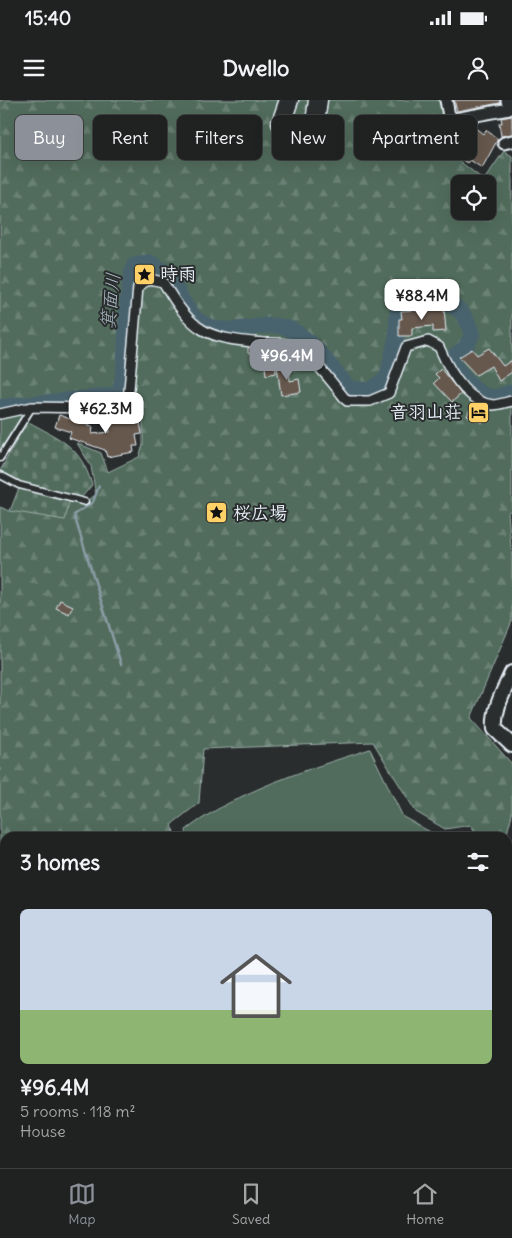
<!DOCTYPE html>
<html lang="en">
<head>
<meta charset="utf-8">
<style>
	body { margin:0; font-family:Delius,"Klee One",sans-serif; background:#282a2a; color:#f1f3f6; height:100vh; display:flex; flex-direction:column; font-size:19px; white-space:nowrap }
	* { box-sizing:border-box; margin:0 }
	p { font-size:16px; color:#a2a4a5 }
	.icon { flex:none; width:28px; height:28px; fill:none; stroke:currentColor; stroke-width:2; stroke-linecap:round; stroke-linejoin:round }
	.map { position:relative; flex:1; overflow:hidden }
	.drawer { position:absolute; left:0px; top:732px; width:512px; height:336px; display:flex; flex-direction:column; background:#202222; border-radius:15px 15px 0 0; box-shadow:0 5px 20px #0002,0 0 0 1px #3d3f40 }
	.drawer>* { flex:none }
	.hud { position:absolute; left:15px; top:15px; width:482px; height:45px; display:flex; gap:10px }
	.tools { position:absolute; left:451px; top:75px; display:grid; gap:10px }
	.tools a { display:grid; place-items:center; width:45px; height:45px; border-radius:8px; background:#202222; box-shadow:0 5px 20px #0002,0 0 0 1px #3d3f40; font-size:25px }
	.price { position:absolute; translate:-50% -42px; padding:0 11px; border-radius:10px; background:#fff; color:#222; font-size:16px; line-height:32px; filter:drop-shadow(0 1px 2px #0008) }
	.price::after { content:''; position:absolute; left:50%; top:30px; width:15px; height:11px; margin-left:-8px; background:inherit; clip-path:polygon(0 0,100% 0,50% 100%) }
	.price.selected { background:#8c9099; color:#fff }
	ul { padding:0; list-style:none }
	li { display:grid; align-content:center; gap:10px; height:265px; padding:0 20px }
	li+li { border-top:1px solid #3d3f40 }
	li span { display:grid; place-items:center; height:155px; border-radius:8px; color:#555 }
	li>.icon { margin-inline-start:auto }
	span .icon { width:90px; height:90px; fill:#fffc; stroke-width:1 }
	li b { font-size:21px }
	h2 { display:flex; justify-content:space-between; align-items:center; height:60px; padding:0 20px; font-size:21px }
	.tag { padding:0 18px; border-radius:8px; background:#202222; box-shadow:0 5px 20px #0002,0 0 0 1px #3d3f40; font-size:18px; line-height:45px }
	.tag.selected { background:#8c9099; color:#fff }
	.status { display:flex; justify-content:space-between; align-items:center; height:35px; padding:0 25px; background:#202222; direction:ltr }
	.status svg { height:14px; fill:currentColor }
	header { display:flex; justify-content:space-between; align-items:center; height:65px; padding:0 20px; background:#202222; font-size:22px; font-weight:700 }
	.tabs { display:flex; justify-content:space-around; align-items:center; height:70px; border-top:1px solid #3d3f40; background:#202222; font-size:14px; color:#a2a4a5 }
	.tabs a { display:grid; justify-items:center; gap:2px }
	.tabs .selected { color:#8c9099 }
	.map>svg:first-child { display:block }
	.green { fill:#516c5c; stroke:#9caeaa }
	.forest { fill:url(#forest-firs); stroke:#9caeaa; fill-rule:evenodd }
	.cemetery { fill:url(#cemetery-stones); stroke:#9caeaa }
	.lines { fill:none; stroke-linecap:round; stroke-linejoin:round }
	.stream { stroke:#899ca5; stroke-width:2.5 }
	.river { stroke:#4a646e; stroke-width:16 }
	.building { fill:#66584e; stroke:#e8f1f8 }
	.service-casing { stroke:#e8f1f8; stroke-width:9 }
	.pedestrian-casing { stroke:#e8f1f8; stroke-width:12 }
	.minor-casing { stroke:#e8f1f8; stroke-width:15 }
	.tertiary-casing { stroke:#e8f1f8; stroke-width:18 }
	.primary-casing { stroke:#e8f1f8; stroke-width:21 }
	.service { stroke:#2a2d2e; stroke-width:5.5 }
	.pedestrian { stroke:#2a2d2e; stroke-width:9 }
	.minor { stroke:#2a2d2e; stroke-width:11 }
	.tertiary { stroke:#2a2d2e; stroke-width:14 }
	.primary { stroke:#2a2d2e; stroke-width:18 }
	.labels { text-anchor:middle; stroke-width:4; stroke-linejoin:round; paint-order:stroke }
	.poi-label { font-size:18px; font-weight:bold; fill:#e8f1f8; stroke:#2a2d2e; text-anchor:start }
	.water-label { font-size:19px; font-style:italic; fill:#a9b9c1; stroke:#2a2d2e }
</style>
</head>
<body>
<div class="status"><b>15:40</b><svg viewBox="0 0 49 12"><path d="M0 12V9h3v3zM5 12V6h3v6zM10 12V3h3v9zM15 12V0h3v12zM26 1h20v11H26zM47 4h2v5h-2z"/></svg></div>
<header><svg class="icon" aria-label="menu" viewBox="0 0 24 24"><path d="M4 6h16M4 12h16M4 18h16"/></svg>Dwello<svg class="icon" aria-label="person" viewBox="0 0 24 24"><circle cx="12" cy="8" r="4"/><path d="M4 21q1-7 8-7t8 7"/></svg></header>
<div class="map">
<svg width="512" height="1068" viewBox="0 0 512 1068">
	<defs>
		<pattern id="forest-firs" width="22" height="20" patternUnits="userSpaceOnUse" patternTransform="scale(1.25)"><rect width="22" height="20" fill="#516c5c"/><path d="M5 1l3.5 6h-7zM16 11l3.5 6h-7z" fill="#6a8174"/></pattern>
		<pattern id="cemetery-stones" width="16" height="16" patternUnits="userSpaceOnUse" patternTransform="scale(1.25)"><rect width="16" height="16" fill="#516c5c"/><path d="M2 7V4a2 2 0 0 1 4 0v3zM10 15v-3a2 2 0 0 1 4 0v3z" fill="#6a8174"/></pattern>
	</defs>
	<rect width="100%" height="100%" fill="#2a2d2e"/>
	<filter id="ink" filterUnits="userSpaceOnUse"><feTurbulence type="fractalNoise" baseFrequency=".02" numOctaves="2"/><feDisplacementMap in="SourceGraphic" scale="10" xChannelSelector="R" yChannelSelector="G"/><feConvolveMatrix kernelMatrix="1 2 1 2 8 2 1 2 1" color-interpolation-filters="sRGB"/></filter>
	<g filter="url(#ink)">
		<g class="green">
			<polygon points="23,314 0,352 0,319"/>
			<path d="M 370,649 L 403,717 L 434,734 L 434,737 L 187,737 L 186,730 C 239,690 306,670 370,649 Z"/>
		</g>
		<path class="forest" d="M 0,0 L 438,0 L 449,23 L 433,41 L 484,80 L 504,51 L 512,56 L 512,410 L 508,412 L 512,458 L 512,521 L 471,618 L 512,664 L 512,714 L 506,737 L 478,737 L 471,725 L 445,729 L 416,712 L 373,642 L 203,649 L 199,703 L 172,724 L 175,737 L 5,738 L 5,1064 L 508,1064 L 508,774 L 512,770 L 512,1068 L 0,1068 L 0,407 L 10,411 L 70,399 L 85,401 L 96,395 L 91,366 L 77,343 L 101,353 L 108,372 L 139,357 L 143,345 L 143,315 L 116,292 L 0,300 ZM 460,84 L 488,84 L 488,111 L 460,111 Z"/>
		<g class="cemetery">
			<path d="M 27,321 C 61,340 80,345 92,385 L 81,398 L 19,382 L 0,371 Z"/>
			<polygon points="19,388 70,399 65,420 10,411"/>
		</g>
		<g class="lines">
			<polyline class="stream" points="99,386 93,402 74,415 121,564"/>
			<path class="river" d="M 0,307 L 119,295 C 130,252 122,207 134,166 L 149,162 C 153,164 158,167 162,170 C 179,185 183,213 204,224 C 233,239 260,219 287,228 C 310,235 334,272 350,289 L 371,290 L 387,278 L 396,239 L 398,203 C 412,194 420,197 435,202 C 440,204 445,203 450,205 C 463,209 469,223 472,235 L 465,248 L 450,259 C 459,273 474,295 492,297 C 498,297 507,294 512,292"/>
		</g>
		<g class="building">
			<polygon points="454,0 500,0 500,3 457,11"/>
			<polygon points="512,16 512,34 501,36 499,23 502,23 501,18"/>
			<polygon points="464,25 471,30 473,26 483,34 486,30 498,39 482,68 470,60 467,63 458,57 460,53 443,41 451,30 453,32 457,26"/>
			<polygon points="444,208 446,231 433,232 433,226 412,228 412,236 399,236 399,219 402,219 401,211"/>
			<polygon points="248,248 261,249 261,255 274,253 276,273 266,275 265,265 253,264 254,253 248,253"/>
			<polygon points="489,248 503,266 512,260 512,272 499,281 491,266 476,275 459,257 472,249 477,255"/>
			<polygon points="289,265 290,281 299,279 301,292 281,295 277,266"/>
			<polygon points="441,269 461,294 452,302 434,283 439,278 435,274"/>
			<polygon points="472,304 488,310 482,323 467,316"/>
			<polygon points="132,313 133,317 139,316 142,334 136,335 138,346 133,346 134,352 107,357 105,350 69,338 71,332 55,327 59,315 93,327 92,334 110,332 107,317"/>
			<polygon points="60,500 73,506 69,514 56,508"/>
		</g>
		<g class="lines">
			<defs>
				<g id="service">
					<polyline points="0,358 32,307"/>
					<polyline points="0,375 19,385 85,402"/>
				</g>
				<path id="pedestrian" d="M 0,314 L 32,307 L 94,308 L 105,311 L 128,301 L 138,187 L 149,179 L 163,182 C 194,233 204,238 264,243 C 272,243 287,242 294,246 C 314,257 333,284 347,301 L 370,301 L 389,293 L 406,247 L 428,241 L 439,247 C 448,268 466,302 493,305 C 498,305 507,302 512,301"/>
				<g id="minor">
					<polyline points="446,0 449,16 455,19 509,9 507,0"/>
					<polyline points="504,43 512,41"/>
				</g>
				<g id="tertiary">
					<path d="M 512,573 C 504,591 493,609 495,629 L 512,645"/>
					<polyline points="508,763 512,754"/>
				</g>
				<polyline id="primary" points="289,0 281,23 291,41 305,41 314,31 318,0"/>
			</defs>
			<use href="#service" class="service-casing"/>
			<use href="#pedestrian" class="pedestrian-casing"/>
			<use href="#minor" class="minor-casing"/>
			<use href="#tertiary" class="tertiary-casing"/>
			<use href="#primary" class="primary-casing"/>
			<use href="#service" class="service"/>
			<use href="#pedestrian" class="pedestrian"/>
			<use href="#minor" class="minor"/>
			<use href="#tertiary" class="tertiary"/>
			<use href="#primary" class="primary"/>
		</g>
	</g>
	<defs>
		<symbol id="sight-square" viewBox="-11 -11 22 22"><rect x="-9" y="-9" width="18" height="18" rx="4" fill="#ffd166" stroke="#2a2d2e"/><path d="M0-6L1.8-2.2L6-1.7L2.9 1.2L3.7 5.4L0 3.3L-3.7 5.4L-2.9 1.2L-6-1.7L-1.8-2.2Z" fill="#111"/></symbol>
		<symbol id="hotel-square" viewBox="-11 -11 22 22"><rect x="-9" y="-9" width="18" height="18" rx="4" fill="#ffd166" stroke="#2a2d2e"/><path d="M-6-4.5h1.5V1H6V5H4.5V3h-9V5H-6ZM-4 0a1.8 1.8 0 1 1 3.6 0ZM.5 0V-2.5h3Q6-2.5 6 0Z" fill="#111"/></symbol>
	</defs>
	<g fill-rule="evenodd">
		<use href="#sight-square" x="132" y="162" width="25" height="25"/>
		<use href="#hotel-square" x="466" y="300" width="25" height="25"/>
		<use href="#sight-square" x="204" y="400" width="25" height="25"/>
	</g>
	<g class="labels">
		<g class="poi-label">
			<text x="160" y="180">時雨</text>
			<text x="462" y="318" text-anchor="end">音羽山荘</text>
			<text x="233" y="419">桜広場</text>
		</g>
		<g class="water-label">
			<text transform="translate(110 201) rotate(-84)" y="7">箕面川</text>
		</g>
	</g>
</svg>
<div class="tools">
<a><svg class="icon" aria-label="locate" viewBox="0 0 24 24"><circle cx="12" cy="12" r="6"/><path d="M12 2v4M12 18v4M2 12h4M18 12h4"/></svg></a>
</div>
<b class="price" style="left:422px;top:221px">¥88.4M</b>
<b class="price selected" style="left:287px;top:281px">¥96.4M</b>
<b class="price" style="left:106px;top:334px">¥62.3M</b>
<div class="hud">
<a class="tag selected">Buy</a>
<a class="tag">Rent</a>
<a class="tag">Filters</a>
<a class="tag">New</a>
<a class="tag">Apartment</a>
</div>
<section class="drawer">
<h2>3 homes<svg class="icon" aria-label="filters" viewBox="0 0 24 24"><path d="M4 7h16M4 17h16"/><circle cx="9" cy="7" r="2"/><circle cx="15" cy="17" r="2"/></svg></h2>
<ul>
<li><span style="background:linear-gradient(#c9d6e8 65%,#8fb573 0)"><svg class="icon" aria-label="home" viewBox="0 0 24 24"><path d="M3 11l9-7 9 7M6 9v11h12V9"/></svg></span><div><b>¥96.4M</b><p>5 rooms · 118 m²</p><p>House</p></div></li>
</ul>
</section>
</div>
<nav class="tabs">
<a class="selected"><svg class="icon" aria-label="map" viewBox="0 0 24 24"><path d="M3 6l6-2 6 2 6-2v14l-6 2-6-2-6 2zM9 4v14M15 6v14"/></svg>Map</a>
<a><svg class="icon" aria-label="saved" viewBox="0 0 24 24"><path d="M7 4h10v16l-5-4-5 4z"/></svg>Saved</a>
<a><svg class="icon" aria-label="home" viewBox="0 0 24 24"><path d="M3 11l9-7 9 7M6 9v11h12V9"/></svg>Home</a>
</nav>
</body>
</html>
